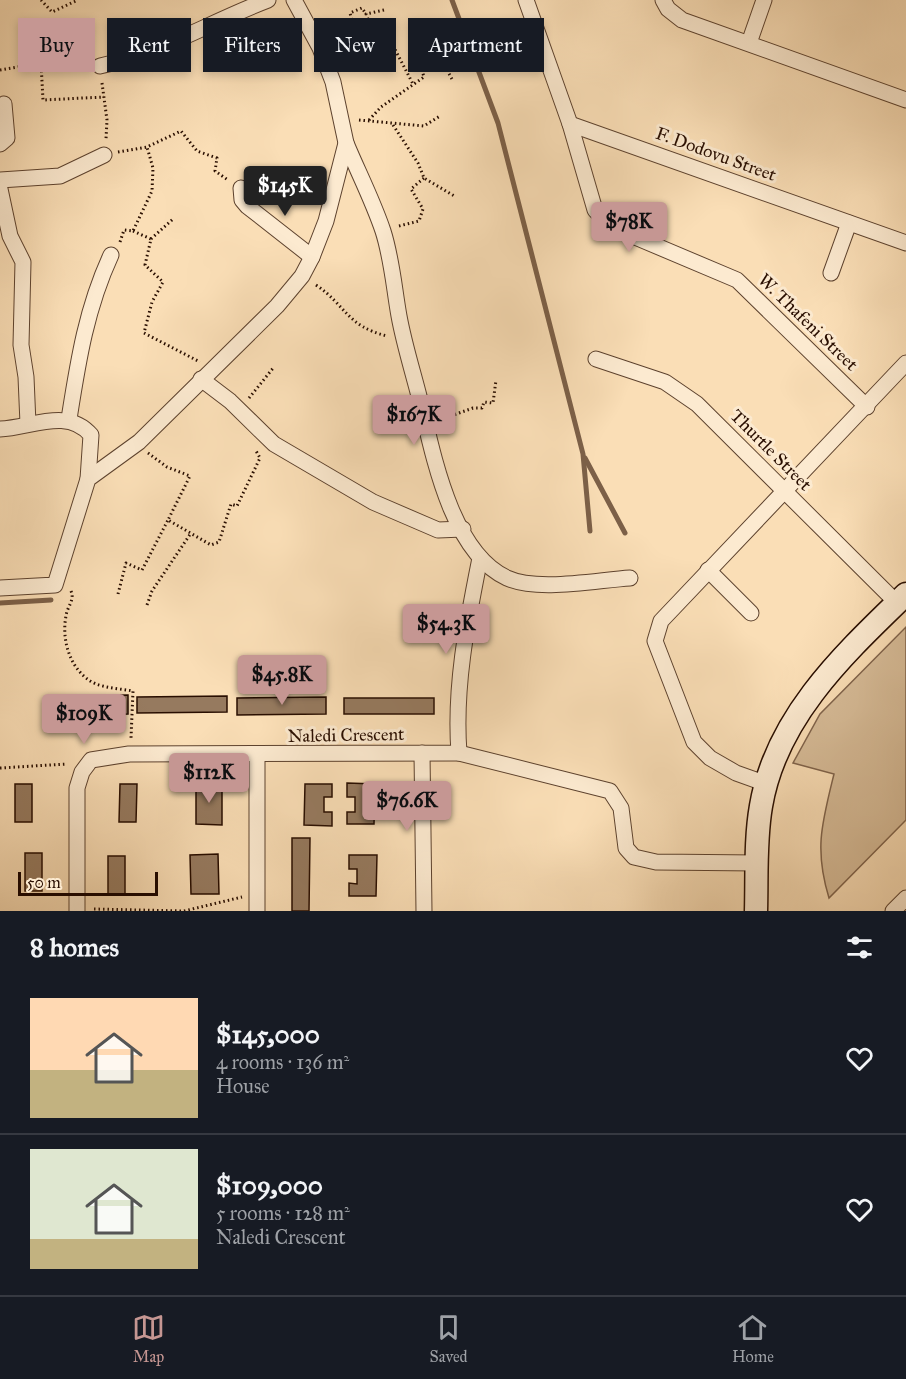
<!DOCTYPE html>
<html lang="en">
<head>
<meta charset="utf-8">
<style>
	body { margin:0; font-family:"IM FELL Great Primer",serif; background:#20242c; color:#f1f3f6; height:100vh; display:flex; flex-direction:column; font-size:22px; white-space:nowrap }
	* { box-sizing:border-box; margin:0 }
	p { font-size:20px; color:#9ea1a6 }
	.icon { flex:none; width:33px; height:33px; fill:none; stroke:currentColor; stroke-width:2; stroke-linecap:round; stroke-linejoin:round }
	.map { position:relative; height:911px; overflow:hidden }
	.sheet { display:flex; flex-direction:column; background:#171b24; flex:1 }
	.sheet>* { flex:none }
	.banner { position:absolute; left:18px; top:18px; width:600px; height:54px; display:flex; gap:12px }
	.scale { position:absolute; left:18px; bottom:15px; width:140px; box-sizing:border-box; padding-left:6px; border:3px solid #290e00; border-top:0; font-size:16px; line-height:21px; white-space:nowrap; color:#290e00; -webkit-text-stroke:4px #fcead0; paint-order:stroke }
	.price { position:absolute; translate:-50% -51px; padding:0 14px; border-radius:6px; background:#c59692; color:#111; font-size:20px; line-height:39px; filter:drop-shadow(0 2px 3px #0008) }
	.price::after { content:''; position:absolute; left:50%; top:36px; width:18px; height:14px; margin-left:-9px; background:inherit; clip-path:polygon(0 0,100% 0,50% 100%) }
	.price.current { background:#222; color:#fff }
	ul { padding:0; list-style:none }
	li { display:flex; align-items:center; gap:18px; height:150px; padding:0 30px }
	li+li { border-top:2px solid #363941 }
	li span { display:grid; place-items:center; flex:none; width:168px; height:120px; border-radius:0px; color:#555 }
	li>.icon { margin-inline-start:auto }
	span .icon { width:72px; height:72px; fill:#fffc; stroke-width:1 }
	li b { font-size:26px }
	h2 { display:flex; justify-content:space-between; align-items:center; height:72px; padding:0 30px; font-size:26px }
	.chip { padding:0 21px; border-radius:0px; background:#171b24; box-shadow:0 3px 9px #0003; font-size:21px; line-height:54px }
	.chip.current { background:#c59692; color:#111 }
	.tabs { display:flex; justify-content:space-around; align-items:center; height:84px; border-top:2px solid #363941; background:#171b24; font-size:16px; color:#9ea1a6 }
	.tabs a { display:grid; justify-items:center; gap:3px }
	.tabs .current { color:#c59692 }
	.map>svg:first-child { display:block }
	.green { fill:#d6bb97; stroke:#80644c; stroke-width:1.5 }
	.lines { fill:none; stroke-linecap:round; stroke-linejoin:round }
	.stream { stroke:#7c6048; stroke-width:5 }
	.building { fill:#967a5f; stroke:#290e00; stroke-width:1.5 }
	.street-casing { stroke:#5d422e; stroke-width:17 }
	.secondary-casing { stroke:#290e00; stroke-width:25 }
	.path { stroke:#290e00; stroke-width:3; stroke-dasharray:1.5 3; stroke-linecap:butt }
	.street { stroke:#fcead0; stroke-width:15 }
	.secondary { stroke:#fcead0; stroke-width:22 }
	.labels { text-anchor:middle; stroke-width:6; stroke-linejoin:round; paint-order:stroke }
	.street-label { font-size:18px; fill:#290e00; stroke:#fcead0 }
</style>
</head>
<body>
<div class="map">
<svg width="906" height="911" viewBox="0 0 906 911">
	<rect width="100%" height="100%" fill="#fadeb6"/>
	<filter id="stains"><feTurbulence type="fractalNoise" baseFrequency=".00333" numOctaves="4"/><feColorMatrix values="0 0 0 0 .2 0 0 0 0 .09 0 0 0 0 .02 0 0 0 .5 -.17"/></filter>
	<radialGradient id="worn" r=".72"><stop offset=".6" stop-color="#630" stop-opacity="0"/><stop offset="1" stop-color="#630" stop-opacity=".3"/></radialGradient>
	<path class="green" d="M 906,627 L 906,820 L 829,898 C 814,849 822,823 834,774 L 793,763 L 820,714 Z"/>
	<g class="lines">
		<g class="stream">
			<polyline points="452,0 498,123 583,454 590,531"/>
			<polyline points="585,458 625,533"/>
			<polyline points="0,603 51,600"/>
		</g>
	</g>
	<g class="building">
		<polygon points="128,695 128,714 73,715 72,696"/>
		<polygon points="227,696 227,712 137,713 137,697"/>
		<polygon points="326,697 326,714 237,715 237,698"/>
		<rect x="344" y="698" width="90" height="16"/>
		<polygon points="347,783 375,784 374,824 347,824 347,812 355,812 355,797 347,797"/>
		<rect x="15" y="784" width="17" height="38"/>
		<polygon points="120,784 137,784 136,822 119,822"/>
		<polygon points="196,784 222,784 222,825 196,824"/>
		<polygon points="305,784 332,784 332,797 324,797 324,812 332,812 332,826 304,825"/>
		<polygon points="292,838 310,838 309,911 292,911"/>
		<rect x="25" y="853" width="17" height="38"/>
		<polygon points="218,854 219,894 191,894 190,855"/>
		<polygon points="349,855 377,855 376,896 349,896 349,883 357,884 357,869 349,869"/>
		<rect x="108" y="856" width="17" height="38"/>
	</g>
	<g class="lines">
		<defs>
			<g id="street">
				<polyline points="526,0 570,124 595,210 610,226 621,231 737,280 867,407"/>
				<polyline points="663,0 668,9 682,20 906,100"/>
				<polyline points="749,43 764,0"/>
				<path d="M 100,66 C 161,53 210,22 268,0"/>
				<polyline points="570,124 906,243"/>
				<path d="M 346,143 C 358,172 373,201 383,231 C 392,259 394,288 399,316 C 404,344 413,372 420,400 C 433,454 451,552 507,578 C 537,592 597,580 630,578"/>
				<polyline points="0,144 7,138 4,104"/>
				<polyline points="0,180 60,176 104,155"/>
				<polyline points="241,188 242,200 247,206 312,257"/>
				<polyline points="0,189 10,236 23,262 21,345 26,377 28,424"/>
				<polyline points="831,273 849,223"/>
				<polyline points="596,359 665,382 697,404 897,603"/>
				<polyline points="201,379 230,401 274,444 373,502 438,530 463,529"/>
				<path d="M 69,419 C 78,362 86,309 111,255"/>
				<path d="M 0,429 C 31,428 67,407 91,435 L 88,479"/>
				<polyline points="708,570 751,613"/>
				<polyline points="0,588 55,585 88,479 139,442 277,306 302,276 312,257 326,221 346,143 333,82 320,48 294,0"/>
				<polyline points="422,753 424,911"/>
				<polyline points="459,753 610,791 621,808 626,848 634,857 656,862 757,863"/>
				<polyline points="767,784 736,773 710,758 694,742 655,641 661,621 906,363"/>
				<path d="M 77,911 L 77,788 L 82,772 L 91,760 L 129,754 L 459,753 C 454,687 467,623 480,558"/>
				<polyline points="257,911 257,755"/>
				<polyline points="893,911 906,898"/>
			</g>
			<path id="secondary" d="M 756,911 C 757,876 755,840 761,806 C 776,717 844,654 906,594"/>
		</defs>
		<use href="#street" class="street-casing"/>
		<use href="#secondary" class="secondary-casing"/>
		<g class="path">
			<polyline points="41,0 52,12 78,0"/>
			<polyline points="384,10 366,14 374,34 386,32 413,84"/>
			<polyline points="334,42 355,32 350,13 362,8 366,14"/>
			<polyline points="0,70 41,63 43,100 104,97"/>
			<polyline points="102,83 107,120 106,139"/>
			<polyline points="359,120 424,126 440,116"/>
			<polyline points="369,120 381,107 424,77 420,64 439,55 453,81"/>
			<polyline points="393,125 418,163 424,178 456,197"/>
			<polyline points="118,152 147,147 181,131 197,151 217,158 215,171 228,180"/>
			<polyline points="399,226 419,221 423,209 411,189 424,178"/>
			<polyline points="133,231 151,239 145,265 163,282 152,302 144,333 200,362"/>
			<polyline points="151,239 173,219"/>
			<polyline points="120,242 124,230 133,231 152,191 153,168 147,147"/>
			<path d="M 316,285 C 346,305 346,326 387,336"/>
			<polyline points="249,398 274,367"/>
			<polyline points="442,419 473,408 482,408 484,402 493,403 496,380"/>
			<polyline points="148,453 167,467 190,476 168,520 211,545 219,542 231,504 237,506 260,458 255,449"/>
			<path d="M 71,591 C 75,600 67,607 66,616 C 61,641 71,673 96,684 C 107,688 121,689 133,691 L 131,738"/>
			<polyline points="118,594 126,563 142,570 168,520"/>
			<polyline points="147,605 152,591 191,533"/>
			<polyline points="0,768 67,764"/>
			<polyline points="94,909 184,911 242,897"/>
		</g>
		<use href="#street" class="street"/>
		<use href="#secondary" class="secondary"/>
	</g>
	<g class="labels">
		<g class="street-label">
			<text transform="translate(716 154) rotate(20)" y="6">F. Dodovu Street</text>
			<text transform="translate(808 322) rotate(44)" y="6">W. Thafeni Street</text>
			<text transform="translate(771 450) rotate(45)" y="6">Thurtle Street</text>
			<text transform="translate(346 735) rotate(-1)" y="6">Naledi Crescent</text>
		</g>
	</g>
	<rect width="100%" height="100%" filter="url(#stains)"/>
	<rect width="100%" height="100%" fill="url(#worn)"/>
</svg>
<div class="scale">50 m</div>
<b class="price current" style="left:285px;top:217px">$145K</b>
<b class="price" style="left:629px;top:253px">$78K</b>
<b class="price" style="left:414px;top:446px">$167K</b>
<b class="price" style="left:446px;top:655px">$54.3K</b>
<b class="price" style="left:282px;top:706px">$45.8K</b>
<b class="price" style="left:84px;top:745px">$109K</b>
<b class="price" style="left:209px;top:804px">$112K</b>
<b class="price" style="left:407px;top:832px">$76.6K</b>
<div class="banner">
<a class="chip current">Buy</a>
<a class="chip">Rent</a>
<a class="chip">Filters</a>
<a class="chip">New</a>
<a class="chip">Apartment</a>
</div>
</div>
<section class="sheet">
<h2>8 homes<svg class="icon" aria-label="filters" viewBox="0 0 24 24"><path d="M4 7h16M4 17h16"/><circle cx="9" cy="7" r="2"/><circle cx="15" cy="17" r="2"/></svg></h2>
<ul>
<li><span style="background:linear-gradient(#ffd9b3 60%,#c2b280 0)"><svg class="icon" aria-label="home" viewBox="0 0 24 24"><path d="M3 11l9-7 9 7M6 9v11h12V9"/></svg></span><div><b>$145,000</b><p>4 rooms · 136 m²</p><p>House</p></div><svg class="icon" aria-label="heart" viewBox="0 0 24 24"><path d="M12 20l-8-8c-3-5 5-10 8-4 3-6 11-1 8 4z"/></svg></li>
<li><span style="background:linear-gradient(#dfe7d0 75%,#c2b280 0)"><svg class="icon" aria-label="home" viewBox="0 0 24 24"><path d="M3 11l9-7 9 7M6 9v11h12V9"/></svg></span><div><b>$109,000</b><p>5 rooms · 128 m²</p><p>Naledi Crescent</p></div><svg class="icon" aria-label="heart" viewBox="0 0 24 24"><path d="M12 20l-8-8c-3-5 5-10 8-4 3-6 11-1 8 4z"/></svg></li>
</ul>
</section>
<nav class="tabs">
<a class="current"><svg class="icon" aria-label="map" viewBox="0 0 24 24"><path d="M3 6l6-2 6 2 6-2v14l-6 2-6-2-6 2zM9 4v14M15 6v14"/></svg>Map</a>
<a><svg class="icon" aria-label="saved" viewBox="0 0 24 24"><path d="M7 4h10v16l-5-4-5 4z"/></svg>Saved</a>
<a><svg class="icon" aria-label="home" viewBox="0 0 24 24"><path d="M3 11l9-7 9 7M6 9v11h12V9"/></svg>Home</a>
</nav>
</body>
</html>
